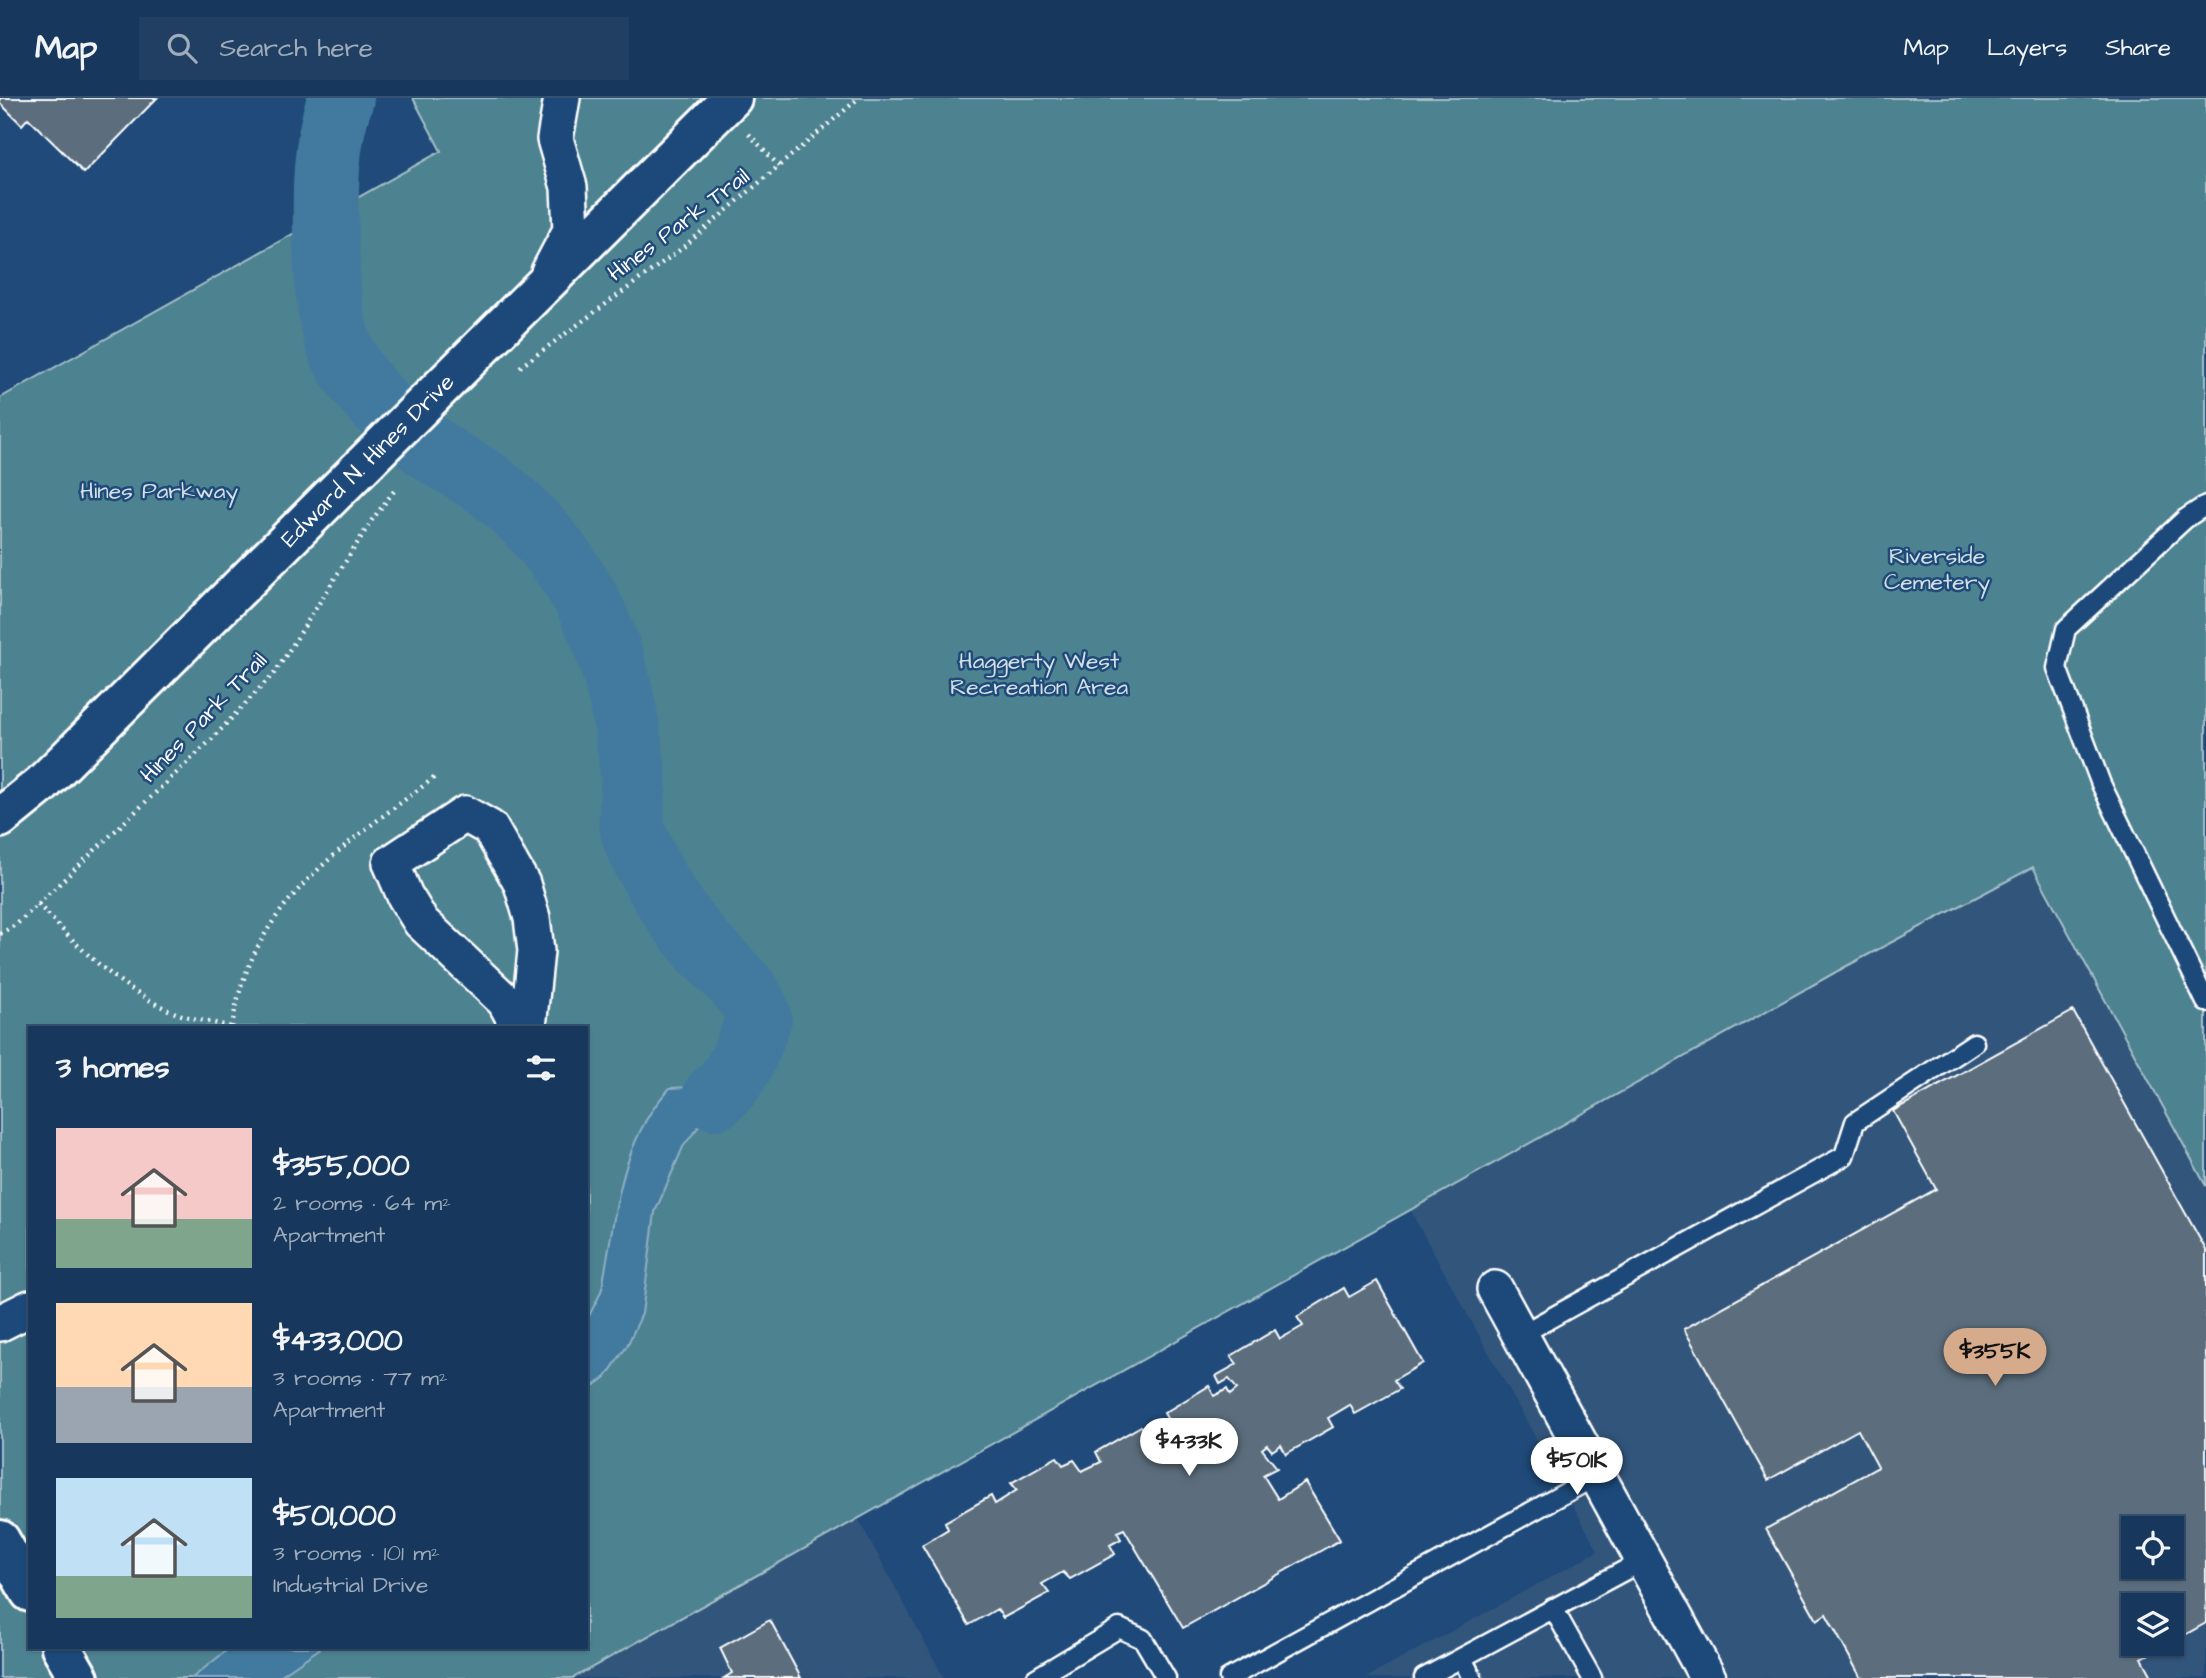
<!DOCTYPE html>
<html lang="en">
<head>
<meta charset="utf-8">
<style>
	body { margin:0; font-family:"Architects Daughter",sans-serif; background:#203f62; color:#f1f3f6; height:100vh; display:flex; flex-direction:column; font-size:26px; white-space:nowrap }
	* { box-sizing:border-box; margin:0 }
	p { font-size:23px; color:#9eacbb }
	.icon { flex:none; width:38px; height:38px; fill:none; stroke:currentColor; stroke-width:2; stroke-linecap:round; stroke-linejoin:round }
	.map { position:relative; flex:1; overflow:hidden }
	.sheet { position:absolute; left:28px; top:928px; width:560px; height:623px; display:flex; flex-direction:column; background:#17385c; border-radius:0px; box-shadow:0 2px 5px #0004,0 0 0 2px #365272 }
	.sheet>* { flex:none }
	.controls { position:absolute; left:2121px; top:1418px; display:grid; gap:14px }
	.controls a { display:grid; place-items:center; width:63px; height:63px; border-radius:0px; background:#17385c; box-shadow:0 2px 5px #0004,0 0 0 2px #365272; font-size:35px }
	.price { position:absolute; translate:-50% -60px; padding:0 16px; border-radius:24px; background:#fff; color:#222; font-size:23px; line-height:46px; filter:drop-shadow(0 2px 4px #0008) }
	.price::after { content:''; position:absolute; left:50%; top:42px; width:21px; height:16px; margin-left:-10px; background:inherit; clip-path:polygon(0 0,100% 0,50% 100%) }
	.price.current { background:#d6ab8b; color:#111 }
	ul { padding:0; list-style:none }
	li { display:flex; align-items:center; gap:21px; height:175px; padding:0 28px }
	li span { display:grid; place-items:center; flex:none; width:196px; height:140px; border-radius:0px; color:#555 }
	li>.icon { margin-inline-start:auto }
	span .icon { width:84px; height:84px; fill:#fffc; stroke-width:1 }
	li b { font-size:30px }
	h2 { display:flex; justify-content:space-between; align-items:center; height:84px; padding:0 28px; font-size:30px }
	header { display:flex; align-items:center; gap:42px; box-sizing:border-box; height:98px; padding:0 35px; background:#17385c; border-bottom:2px solid #365272 }
	header strong { font-size:33px }
	nav { display:flex; gap:38px; margin-inline-start:auto; font-size:24px }
	.search { width:490px; height:63px; background:#203f62; display:flex; align-items:center; gap:18px; box-sizing:border-box; padding:0 24px; border-radius:0px; color:#9eacbb; font-size:26px }
	.map>svg:first-child { display:block }
	.built { fill:#31557b; fill-rule:evenodd }
	.green { fill:#4d8290; stroke:#a6c0c8; stroke-width:2; fill-rule:evenodd }
	.water { fill:#427a9f; stroke:#8eafc5; stroke-width:2 }
	.lines { fill:none; stroke-linecap:round; stroke-linejoin:round }
	.river { stroke:#427a9f; stroke-width:66 }
	.building { fill:#5b6e7d; stroke:#fff; stroke-width:2; fill-rule:evenodd }
	.service-casing { stroke:#fff; stroke-width:23 }
	.minor-casing { stroke:#fff; stroke-width:40 }
	.tertiary-casing { stroke:#fff; stroke-width:44 }
	.path { stroke:#fff; stroke-width:4.5; stroke-dasharray:2 5; stroke-linecap:butt }
	.service { stroke:#1f4a7a; stroke-width:18 }
	.minor { stroke:#1f4a7a; stroke-width:35 }
	.tertiary { stroke:#1f4a7a; stroke-width:38 }
	.labels { text-anchor:middle; stroke-width:5; stroke-linejoin:round; paint-order:stroke }
	.street-label { font-size:23px; fill:#fff; stroke:#1f4a7a }
	.park-label { font-size:23px; fill:#d2e0e3; stroke:#1f4a7a }
</style>
</head>
<body>
<header>
<strong>Map</strong>
<div class="search"><svg class="icon" aria-label="search" viewBox="0 0 24 24"><circle cx="10" cy="10" r="6"/><path d="M15 15l6 6"/></svg>Search here</div>
<nav><a>Map</a><a>Layers</a><a>Share</a></nav>
</header>
<div class="map">
<svg width="2206" height="1580" viewBox="0 0 2206 1580">
	<rect width="100%" height="100%" fill="#1f4a7a"/>
	<filter id="ink" filterUnits="userSpaceOnUse"><feTurbulence type="fractalNoise" baseFrequency=".0143" numOctaves="2"/><feDisplacementMap in="SourceGraphic" scale="14" xChannelSelector="R" yChannelSelector="G"/><feConvolveMatrix kernelMatrix="1 2 1 2 8 2 1 2 1" color-interpolation-filters="sRGB"/></filter>
	<g filter="url(#ink)">
		<g class="built">
			<path d="M 2033,769 L 2206,1088 L 2206,1580 L 1366,1580 L 1598,1453 L 1410,1112 L 1845,869 ZM 2133,1430 L 2172,1430 L 2172,1468 L 2133,1468 ZM 2133,1507 L 2172,1507 L 2172,1545 L 2133,1545 Z"/>
			<polygon points="858,1420 944,1580 573,1580"/>
		</g>
		<path class="green" d="M 413,0 L 2206,0 L 2206,1088 L 2033,769 L 1845,869 L 573,1580 L 0,1580 L 0,300 L 441,53 ZM 30,929 L 586,929 L 586,1549 L 30,1549 Z"/>
		<g class="water">
			<path d="M 759,920 L 775,946 L 757,984 L 702,1024 L 683,1049 L 655,1114 L 642,1216 L 627,1248 L 606,1279 L 586,1294 C 586,1273 581,1244 587,1224 C 590,1212 599,1202 602,1190 C 615,1122 619,1043 670,990 L 708,988 C 723,971 727,960 728,938 Z"/>
			<polygon points="231,1549 322,1549 277,1580 192,1580"/>
		</g>
		<g class="lines">
			<path class="river" d="M 341,0 C 325,44 325,93 326,139 C 326,171 328,209 337,241 C 350,285 403,332 440,357 C 455,367 471,375 486,385 C 523,413 555,449 579,489 C 613,544 626,612 633,675 C 635,694 628,721 635,739 C 650,777 673,813 700,845 C 720,869 751,889 759,920 C 748,949 740,978 715,999"/>
		</g>
		<g class="building">
			<polygon points="0,0 157,0 84,75 28,20 22,27 0,5"/>
			<path d="M 2073,913 L 2206,1152 L 2206,1525 L 2172,1544 L 2172,1507 L 2133,1507 L 2133,1545 L 2169,1545 L 2142,1560 L 2153,1580 L 1861,1580 L 1826,1516 L 1817,1522 L 1766,1431 L 1878,1369 L 1858,1332 L 1768,1382 L 1684,1231 L 1936,1091 L 1893,1013 ZM 2133,1430 L 2172,1430 L 2172,1468 L 2133,1468 Z"/>
			<polygon points="1377,1183 1423,1265 1394,1282 1400,1291 1355,1316 1350,1307 1328,1320 1333,1329 1286,1356 1281,1347 1272,1353 1267,1347 1262,1351 1277,1370 1263,1377 1278,1401 1305,1384 1340,1442 1183,1530 1124,1431 1117,1434 1121,1441 1110,1447 1115,1456 1070,1481 1063,1474 1042,1486 1049,1495 1003,1520 997,1511 969,1527 922,1447 948,1431 945,1424 991,1398 995,1406 1017,1392 1011,1385 1057,1359 1063,1367 1074,1362 1082,1373 1101,1364 1096,1354 1141,1328 1146,1334 1168,1322 1164,1315 1209,1288 1214,1298 1227,1291 1230,1297 1237,1291 1229,1281 1220,1286 1216,1278 1237,1266 1231,1258 1275,1232 1280,1241 1303,1228 1297,1219 1344,1190 1349,1199"/>
			<polygon points="770,1522 801,1580 724,1580 732,1575 720,1550"/>
		</g>
		<g class="lines">
			<defs>
				<g id="service">
					<polyline points="2206,407 2185,421 2066,531 2057,570 2101,686 2206,904"/>
					<polyline points="1520,1237 1844,1058 1855,1024 1974,945"/>
					<polyline points="1553,1510 1592,1580"/>
					<polyline points="1462,1560 1472,1580"/>
					<polyline points="1036,1580 1119,1530 1143,1541 1166,1580"/>
					<polyline points="1229,1580 1598,1377"/>
					<polyline points="1424,1580 1644,1462"/>
				</g>
				<g id="minor">
					<polyline points="549,174 571,132 569,89 555,41 562,0"/>
					<polyline points="519,929 505,903 421,824 405,798 391,765 465,716 490,730 522,786 532,820 536,853 528,929"/>
					<polyline points="1495,1191 1708,1580"/>
					<polyline points="0,1225 30,1210"/>
				</g>
				<g id="tertiary">
					<polyline points="0,720 42,686 732,0"/>
					<polyline points="0,1442 30,1494"/>
					<polyline points="61,1549 79,1580"/>
				</g>
			</defs>
			<use href="#service" class="service-casing"/>
			<use href="#minor" class="minor-casing"/>
			<use href="#tertiary" class="tertiary-casing"/>
			<g class="path">
				<polyline points="749,36 780,69"/>
				<polyline points="520,269 681,151 859,0"/>
				<path d="M 38,806 C 78,849 118,890 173,914 C 191,921 213,924 231,929"/>
				<polyline points="0,836 17,826 211,642 276,573 372,422 394,393"/>
				<path d="M 232,929 C 251,804 342,750 435,679"/>
			</g>
			<use href="#service" class="service"/>
			<use href="#minor" class="minor"/>
			<use href="#tertiary" class="tertiary"/>
		</g>
	</g>
	<g class="labels">
		<g class="street-label">
			<text transform="translate(678 126) rotate(-37)" y="8">Hines Park Trail</text>
			<text transform="translate(367 362) rotate(-45)" y="8">Edward N. Hines Drive</text>
			<text transform="translate(203 619) rotate(-46)" y="8">Hines Park Trail</text>
		</g>
		<g class="park-label">
			<text x="159" y="400">Hines Parkway</text>
			<text x="1937" y="465">Riverside<tspan x="1937" dy="26">Cemetery</tspan></text>
			<text x="1039" y="570">Haggerty West<tspan x="1039" dy="26">Recreation Area</tspan></text>
		</g>
	</g>
</svg>
<div class="controls">
<a><svg class="icon" aria-label="locate" viewBox="0 0 24 24"><circle cx="12" cy="12" r="6"/><path d="M12 2v4M12 18v4M2 12h4M18 12h4"/></svg></a>
<a><svg class="icon" aria-label="layers" viewBox="0 0 24 24"><path d="M12 4l9 5-9 5-9-5zM3 14l9 5 9-5"/></svg></a>
</div>
<b class="price current" style="left:1995px;top:1290px">$355K</b>
<b class="price" style="left:1189px;top:1380px">$433K</b>
<b class="price" style="left:1577px;top:1399px">$501K</b>
<section class="sheet">
<h2>3 homes<svg class="icon" aria-label="filters" viewBox="0 0 24 24"><path d="M4 7h16M4 17h16"/><circle cx="9" cy="7" r="2"/><circle cx="15" cy="17" r="2"/></svg></h2>
<ul>
<li><span style="background:linear-gradient(#f6c9c9 65%,#7fa58c 0)"><svg class="icon" aria-label="home" viewBox="0 0 24 24"><path d="M3 11l9-7 9 7M6 9v11h12V9"/></svg></span><div><b>$355,000</b><p>2 rooms · 64 m²</p><p>Apartment</p></div></li>
<li><span style="background:linear-gradient(#ffd9b3 60%,#9aa5b1 0)"><svg class="icon" aria-label="home" viewBox="0 0 24 24"><path d="M3 11l9-7 9 7M6 9v11h12V9"/></svg></span><div><b>$433,000</b><p>3 rooms · 77 m²</p><p>Apartment</p></div></li>
<li><span style="background:linear-gradient(#bfe0f5 70%,#7fa58c 0)"><svg class="icon" aria-label="home" viewBox="0 0 24 24"><path d="M3 11l9-7 9 7M6 9v11h12V9"/></svg></span><div><b>$501,000</b><p>3 rooms · 101 m²</p><p>Industrial Drive</p></div></li>
</ul>
</section>
</div>
</body>
</html>
